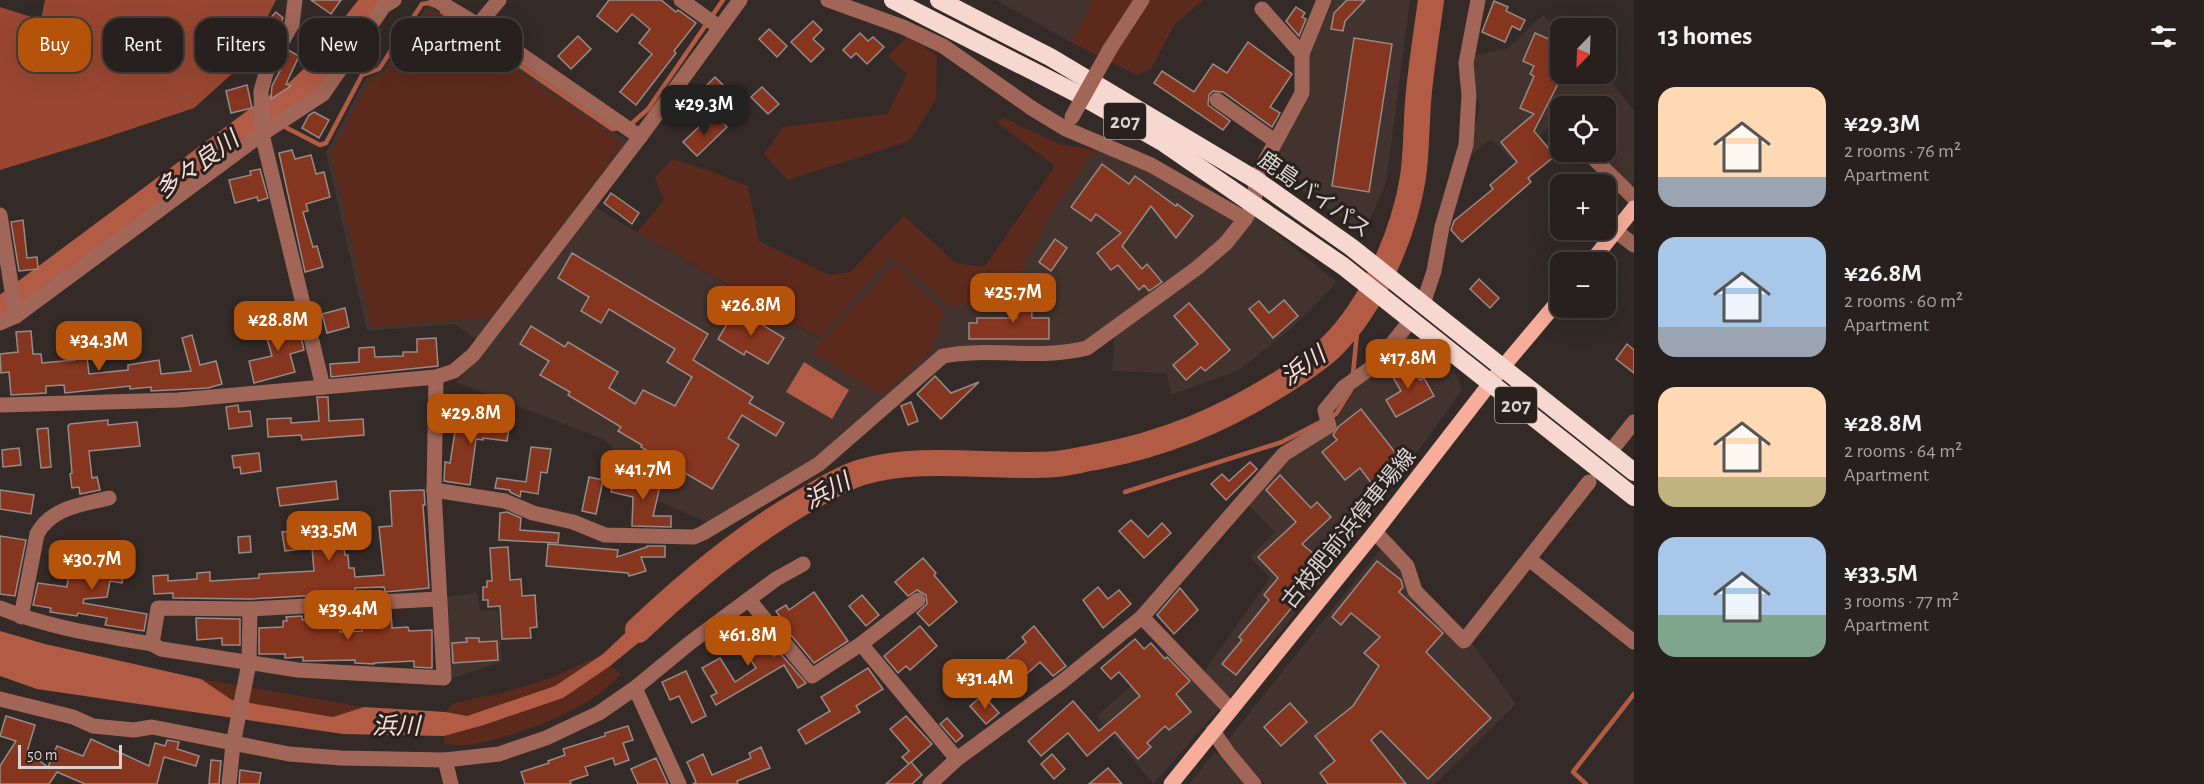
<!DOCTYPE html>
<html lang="en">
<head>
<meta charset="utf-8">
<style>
	body { margin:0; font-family:"Alegreya Sans","Noto Sans JP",sans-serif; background:#2f2827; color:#f1f3f6; height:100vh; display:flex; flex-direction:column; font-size:22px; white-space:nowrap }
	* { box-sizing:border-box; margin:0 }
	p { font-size:20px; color:#a4a3a4 }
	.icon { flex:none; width:33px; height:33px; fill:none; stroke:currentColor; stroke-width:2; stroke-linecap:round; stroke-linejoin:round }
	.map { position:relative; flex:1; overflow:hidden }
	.details { display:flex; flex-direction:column; background:#27201e; width:570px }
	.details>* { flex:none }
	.guide { position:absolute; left:18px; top:18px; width:570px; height:54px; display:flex; gap:12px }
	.needle { width:39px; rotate:203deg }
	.controls { position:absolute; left:1550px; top:18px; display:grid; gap:12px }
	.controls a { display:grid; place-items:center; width:66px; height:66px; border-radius:12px; background:#27201e; box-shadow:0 6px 24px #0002,0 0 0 2px #433e3c; font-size:30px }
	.scale { position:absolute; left:18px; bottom:15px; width:104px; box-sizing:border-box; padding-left:6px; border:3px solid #d9d3d1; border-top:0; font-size:16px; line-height:21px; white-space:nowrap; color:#d9d3d1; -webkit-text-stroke:4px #2a211f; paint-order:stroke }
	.price { position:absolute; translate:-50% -51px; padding:0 14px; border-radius:12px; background:#b45309; color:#fff; font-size:20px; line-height:39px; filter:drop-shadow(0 2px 3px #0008) }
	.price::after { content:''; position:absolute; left:50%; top:36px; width:18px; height:14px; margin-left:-9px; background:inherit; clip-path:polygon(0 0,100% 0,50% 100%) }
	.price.current { background:#222; color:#fff }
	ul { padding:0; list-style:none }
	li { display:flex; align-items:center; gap:18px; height:150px; padding:0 24px }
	li span { display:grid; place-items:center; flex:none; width:168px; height:120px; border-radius:18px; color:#555 }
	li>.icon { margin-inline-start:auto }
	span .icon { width:72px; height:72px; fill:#fffc; stroke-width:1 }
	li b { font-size:26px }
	h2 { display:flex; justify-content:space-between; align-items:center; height:72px; padding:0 24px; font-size:26px }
	.chip { padding:0 21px; border-radius:18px; background:#27201e; box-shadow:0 6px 24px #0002,0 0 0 2px #433e3c; font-size:21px; line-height:54px }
	.chip.current { background:#b45309; color:#fff }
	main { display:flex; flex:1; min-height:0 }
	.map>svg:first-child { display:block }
	.built { fill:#43332f }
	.green { fill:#5c2a1d }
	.forest { fill:#9a4731 }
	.water { fill:#b25c45 }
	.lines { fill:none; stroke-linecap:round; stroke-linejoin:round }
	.stream { stroke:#b25c45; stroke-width:4.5 }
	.river { stroke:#b25c45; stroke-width:26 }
	.building { fill:#86351f; stroke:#968b88; stroke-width:1.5 }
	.minor { stroke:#a16657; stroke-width:15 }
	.major { stroke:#f6ad9a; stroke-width:15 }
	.highway { stroke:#f6d8d0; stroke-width:18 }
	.minor-bridge { stroke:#a16657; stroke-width:15 }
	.labels { text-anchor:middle; stroke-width:6; stroke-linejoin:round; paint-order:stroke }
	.shield { fill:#2a211f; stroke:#a49e9c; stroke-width:1.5 }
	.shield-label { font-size:21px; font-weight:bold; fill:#d9d3d1 }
	.street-label { font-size:22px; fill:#d9d3d1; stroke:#2a211f }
	.water-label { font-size:24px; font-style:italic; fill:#f7ddd7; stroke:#2a211f }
</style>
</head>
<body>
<main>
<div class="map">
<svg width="1634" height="784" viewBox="0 0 1634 784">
	<rect width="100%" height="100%" fill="#342b28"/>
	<g class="built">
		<polygon points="996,0 1093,0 1071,42"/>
		<polygon points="1334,0 1410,0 1386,183 1364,234 1267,165 1305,98 1305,60"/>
		<polygon points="428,5 630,142 584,201 818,338 891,256 951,307 982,284 1018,276 1052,211 1102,140 1158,160 1261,221 1337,282 1293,327 1239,370 1171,395 1167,373 1112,371 1115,336 1082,355 982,355 937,351 816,460 708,523 658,501 664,481 635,471 605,440 456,382 487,348 455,324 367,331 326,153 366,78 382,71"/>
		<polygon points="1543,15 1560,31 1560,74 1604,74 1612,81 1634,112 1634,182 1624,196 1578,152 1605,152 1605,106 1560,106 1560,130 1554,123 1512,160 1491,139 1466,159 1480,108 1471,56 1508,48"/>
		<polygon points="1407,333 1458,376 1462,390 1366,523 1227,700 1153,784 1097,716 1177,644 1203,673 1270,578 1250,557 1275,532 1247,503 1289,454 1333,425 1360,381"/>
		<polygon points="1391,536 1413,566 1418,589 1466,635 1516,704 1435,784 1265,784 1227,741"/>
		<polygon points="477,593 480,611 498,610 502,662 446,680 442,597"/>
		<polygon points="1215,752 1246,784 1189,784"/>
	</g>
	<g class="green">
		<polygon points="1093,0 1203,0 1174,25 1151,69 1137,75 1071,42"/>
		<polygon points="429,10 624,143 491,317 371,327 331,154 369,81 384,74"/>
		<polygon points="908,36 937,56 936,100 909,141 788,180 764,154 783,127 888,114 907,74 888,56"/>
		<polygon points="1004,118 1059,144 1095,150 1052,211 1018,276 982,284 973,304 951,307 891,257 819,338 637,232 664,200 655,178 672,159 710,171 748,186 759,241 829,275 850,272 904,216 956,263 984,267 1055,166 997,122"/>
		<polygon points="894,264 944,311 933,349 882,395 811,352"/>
		<polygon points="603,654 555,686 467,716 446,712 453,703 502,693 551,678"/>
		<path d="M 610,666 L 621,674 C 589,711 519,735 471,745 C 463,746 452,744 444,744 L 444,736 L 484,725 L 563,698 Z"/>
		<polygon points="201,679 364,707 333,717 232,700"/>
	</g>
	<polygon class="forest" points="45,0 276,0 244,63 194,108 92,142 0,170 0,7 41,20"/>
	<g class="water">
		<polygon points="804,362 849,390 832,419 786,392"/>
		<polygon points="658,602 670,617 610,666 563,698 484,725 444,736 343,734 37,689 0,676 0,631 45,644 201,679 232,700 333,717 364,707 446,712 467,716 555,686 603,654"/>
	</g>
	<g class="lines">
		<g class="stream">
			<polyline points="442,12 612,129 619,128"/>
			<polyline points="266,113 287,128 320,145 326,143 362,75 379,69 422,4 428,3 433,5"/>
			<polyline points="630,125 648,109 723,0"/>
			<polyline points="1353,374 1359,312"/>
			<polyline points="1125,492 1282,442 1336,414 1351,390"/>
			<polyline points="1586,784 1573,772 1634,694"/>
		</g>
		<g class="river">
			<polyline points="0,309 8,305 266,113 298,92 312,79 375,0"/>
			<path d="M 638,630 C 688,583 741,538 801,503 C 820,492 840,479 862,472 C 923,454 993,469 1056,464 C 1069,463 1083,459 1096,457 C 1165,444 1222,420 1281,383 C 1298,372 1318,360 1332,346 C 1373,305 1404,234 1413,177 C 1417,149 1416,119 1419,91 C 1422,61 1427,30 1431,0"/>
		</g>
	</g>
	<g class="building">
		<polygon points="311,0 341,0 331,14"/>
		<polygon points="609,0 661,0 676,12 678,10 696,23 674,51 676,53 636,105 620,92 652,54 639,43 650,29 632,14 617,32 597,16"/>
		<polygon points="1347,0 1365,0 1345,21 1343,31 1331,29 1334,13"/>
		<polygon points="1494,1 1508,7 1506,11 1525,20 1520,30 1512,26 1505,42 1482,32"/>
		<polygon points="1296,7 1305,13 1302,17 1306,19 1299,36 1286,21"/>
		<polygon points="276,12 283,18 275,34 264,25"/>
		<polygon points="813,21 822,30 813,39 824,49 811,62 791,42"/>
		<polygon points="769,29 787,46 777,57 759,39"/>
		<polygon points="860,33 868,41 873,37 884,47 867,64 856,53 851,58 843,50"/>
		<polygon points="1535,33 1560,44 1560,74 1563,74 1534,131 1555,156 1528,178 1531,182 1462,242 1451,230 1454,221 1493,189 1490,185 1517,162 1501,142 1534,114 1520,108 1534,76 1530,74 1534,66 1523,61"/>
		<polygon points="578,36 591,49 571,69 558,56"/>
		<polygon points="1354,38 1392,44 1369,192 1332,186"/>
		<polygon points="1248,42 1292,74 1270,107 1280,113 1272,127 1223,92 1213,91 1209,95 1208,105 1230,121 1223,130 1154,83 1162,71 1194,92 1213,64 1227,73"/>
		<polygon points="288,50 299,56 286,84 291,86 271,99 272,86 282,67 279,66"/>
		<polygon points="715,77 732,94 722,104 705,87"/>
		<polygon points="247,85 252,108 231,113 226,91"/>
		<polygon points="762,87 779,104 768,114 751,97"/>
		<polygon points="314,112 329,120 319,138 302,128 309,115"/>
		<polygon points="717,117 727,127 697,156 683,142 705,121 709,126"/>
		<polygon points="292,150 295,159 311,155 316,174 324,172 330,197 306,204 308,211 303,212 313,247 317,246 323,267 305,272 279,153"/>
		<polygon points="1102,164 1129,184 1135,176 1176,206 1177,204 1193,216 1176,238 1151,206 1122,246 1142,269 1147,264 1162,282 1149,291 1144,285 1139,290 1118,265 1111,270 1097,253 1121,233 1096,214 1091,221 1071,207"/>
		<polygon points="260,169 268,198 258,201 257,197 235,203 229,180 251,175 250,171"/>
		<polygon points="611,193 639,213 632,224 604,203"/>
		<polygon points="23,220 27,258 37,257 38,269 19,271 11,222"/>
		<polygon points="1055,239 1067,248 1051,271 1039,262"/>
		<polygon points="572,253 708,334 693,360 753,397 749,403 784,423 776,436 742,415 728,438 739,445 712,489 641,447 642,445 618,431 621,427 568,395 570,392 540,375 549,361 520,344 531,326 565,347 568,342 618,372 609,388 635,404 643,390 675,406 692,377 667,362 675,349 609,309 601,323 581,311 589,297 558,278"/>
		<polygon points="1479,279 1499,298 1490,308 1470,289"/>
		<polygon points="1031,290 1032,318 1049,318 1049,339 969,339 969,323 977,323 977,318 1017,318 1016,291"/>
		<polygon points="1284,300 1298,316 1273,338 1249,309 1259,301 1269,313"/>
		<polygon points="1189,303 1230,350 1205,371 1201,367 1186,380 1173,365 1198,344 1174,316"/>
		<polygon points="345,308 349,327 327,333 322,314"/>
		<polygon points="736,309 784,338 768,364 746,351 744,355 718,339"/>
		<polygon points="297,320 304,350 290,354 295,372 254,383 249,361 272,356 264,328"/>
		<polygon points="31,331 33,354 41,354 42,363 75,360 73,341 85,340 89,374 128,370 128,365 159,360 161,374 191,371 182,338 192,335 200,365 216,361 222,384 208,388 151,391 151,387 130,389 130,386 65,393 64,385 46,386 46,393 11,395 9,372 1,373 0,354 18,352 16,332"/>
		<polygon points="436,338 438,366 331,377 330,364 359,362 359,348 374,347 375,357 403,356 403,352 417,352 417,339"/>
		<polygon points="1627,344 1634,350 1634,373 1616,359"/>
		<polygon points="1409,362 1420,380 1424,378 1434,396 1396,417 1386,400 1401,391 1390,372"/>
		<polygon points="935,376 951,393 979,382 941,419 917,394"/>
		<polygon points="317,397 328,397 329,421 363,419 364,435 302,440 301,435 268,437 267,419 291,418 291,423 319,421"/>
		<polygon points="911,402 918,421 908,425 901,406"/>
		<polygon points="238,405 239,412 250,411 252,426 229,429 226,407"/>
		<polygon points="1361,409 1402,461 1372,484 1360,468 1345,480 1322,452 1337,440 1333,435 1338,427"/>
		<polygon points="458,413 468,415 468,420 490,423 491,416 510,419 507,441 483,438 483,440 476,439 470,485 444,481 445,462 450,463"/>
		<polygon points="108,420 108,425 137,422 140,446 89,451 92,478 97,477 100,490 80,494 79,487 72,488 70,474 72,473 68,426 70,424"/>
		<polygon points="48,428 51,467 41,468 37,429"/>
		<polygon points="531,447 551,449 547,473 541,472 538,494 521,491 520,497 510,492 510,490 495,488 497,478 526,482"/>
		<polygon points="19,448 21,465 3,467 2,450"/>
		<polygon points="259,453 261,471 241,474 240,467 234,468 232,456"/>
		<polygon points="1250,462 1257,469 1226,500 1211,484 1222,474 1229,481"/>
		<polygon points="1280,475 1311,508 1317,502 1331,517 1302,544 1327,565 1236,675 1222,664 1242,640 1239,637 1269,600 1264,595 1278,578 1258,557 1296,522 1266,490"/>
		<polygon points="636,476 661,482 653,516 671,516 671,527 632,526 633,497 611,492 614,478 635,484"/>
		<polygon points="589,477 603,480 596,514 582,511"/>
		<polygon points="336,481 338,499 280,506 277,488"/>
		<polygon points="0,490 34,495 31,514 0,509"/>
		<polygon points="424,490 425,505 423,505 429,588 385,592 384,587 355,588 355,593 250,599 173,598 173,593 154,594 153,576 168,575 168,581 197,579 197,573 210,572 210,581 259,578 259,574 314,571 312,548 285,551 282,532 341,525 345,555 348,555 349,568 354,568 355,577 384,575 379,527 392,526 390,491"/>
		<polygon points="507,512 521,518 520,530 559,533 558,543 499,540 500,513"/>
		<polygon points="1131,520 1148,537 1162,523 1171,533 1144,558 1119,531"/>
		<polygon points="0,536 26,540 15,596 0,594"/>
		<polygon points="250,536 251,552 239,553 238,537"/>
		<polygon points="121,543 122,561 125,562 122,583 110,581 107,597 84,599 83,603 147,614 144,631 105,625 107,618 78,613 77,616 50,612 51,608 33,605 38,583 67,587 69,572 88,575 90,560 94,561 93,544"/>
		<polygon points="548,544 618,550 617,557 647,547 647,546 665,546 665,557 641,557 646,571 629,576 628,573 546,566"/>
		<polygon points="508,547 510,580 521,579 522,596 535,595 537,627 530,628 531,638 502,639 500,606 488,607 488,600 483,600 483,587 487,587 487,581 492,581 490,548"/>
		<polygon points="923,558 936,573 934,575 957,602 929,626 917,613 927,604 926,595 917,590 908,596 895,582"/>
		<polygon points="1377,561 1401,580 1403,587 1399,592 1443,633 1426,652 1491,718 1428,779 1381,731 1371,740 1406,784 1328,784 1320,773 1335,761 1315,736 1353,706 1379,666 1364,653 1380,637 1351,613 1341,625 1332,617"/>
		<polygon points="1098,587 1108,599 1119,590 1131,604 1103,628 1083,600"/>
		<polygon points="1180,588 1198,610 1174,634 1157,615"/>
		<polygon points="814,592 848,641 814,663 781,623 778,619 780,617 776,611 786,605 789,610"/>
		<polygon points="862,595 879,615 866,626 849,606"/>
		<polygon points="391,611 392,628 408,627 409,631 432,630 432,668 414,667 414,661 374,663 374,664 355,663 355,660 303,661 303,657 285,658 285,654 259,654 259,628 283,627 283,621 287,621 286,617 302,616 302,620 325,618 324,615 339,614 340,632 362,631 361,613"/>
		<polygon points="196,618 240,619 240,645 222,645 222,638 197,640"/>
		<polygon points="755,625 774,656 780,653 806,683 798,688 784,665 716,705 711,696 717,693 702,668 720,658 735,682 756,668 736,637"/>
		<polygon points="920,626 937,646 910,670 906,666 898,673 884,656"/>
		<polygon points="1034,626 1066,666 1053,676 1040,662 1020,680 1004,661 1026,642 1022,637"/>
		<polygon points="466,638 479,638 479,642 497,641 498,660 453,663 452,643 467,642"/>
		<polygon points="1135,639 1144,649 1151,643 1165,659 1167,657 1190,681 1176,694 1191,712 1169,730 1165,726 1147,743 1151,747 1138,759 1115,732 1087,756 1068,733 1041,756 1028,741 1073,701 1099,731 1140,696 1119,672 1111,679 1101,668"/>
		<polygon points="868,668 883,689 856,706 860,712 806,744 798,730 830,711 821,697"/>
		<polygon points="686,671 706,716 692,723 679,696 670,700 662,682"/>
		<polygon points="983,695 999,713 986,724 970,706"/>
		<polygon points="1290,703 1307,722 1281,746 1264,727"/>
		<polygon points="6,716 35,725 27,752 48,767 57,746 83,756 91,739 149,766 155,743 165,746 167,740 179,742 177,749 199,756 196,766 164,757 157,784 85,784 57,772 49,784 0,784 0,766 16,741 0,736"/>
		<polygon points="906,716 932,744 909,764 902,757 909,751 890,729"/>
		<polygon points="947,718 963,736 956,742 940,724"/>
		<polygon points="628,726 633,740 623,743 629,760 615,765 613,758 585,767 588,775 570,781 571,784 525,784 521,772 549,763 548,761 565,755 563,749 605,736 605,733"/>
		<polygon points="761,747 770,768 737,781 738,784 693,784 696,782 687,762 703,754 712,775 751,758 749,753"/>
		<polygon points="1052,754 1065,769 1054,779 1041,764"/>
		<polygon points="656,758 668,784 638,784 631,769"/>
		<polygon points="211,760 221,761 219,784 209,784"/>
		<polygon points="911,762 922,775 912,784 886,784"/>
		<polygon points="1108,768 1122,784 1089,784"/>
		<polygon points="240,770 261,773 259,784 239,784"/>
	</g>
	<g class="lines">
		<g class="minor">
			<polyline points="295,0 292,24 268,66 261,91 262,134 323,387"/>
			<polyline points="436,0 478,25 640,137"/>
			<polyline points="681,0 719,27"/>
			<polyline points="828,0 903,27 943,46 1033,109 1066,129 1151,165 1245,219"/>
			<polyline points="1262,9 1302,54 1324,0"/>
			<polyline points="478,25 499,0"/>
			<polyline points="1110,49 1142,0"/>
			<polyline points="1217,100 1275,141"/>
			<polyline points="1587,152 1634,198"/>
			<polyline points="0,215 16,316"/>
			<polyline points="1617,232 1634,245"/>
			<polyline points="1423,304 1434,271 1442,227 1466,145 1469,95 1466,63 1478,0"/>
			<polyline points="0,323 16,316 262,134 323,94 384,6 394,0"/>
			<polyline points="0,405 178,400 436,377 454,371 473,355 640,137 740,0"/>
			<polyline points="1610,452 1634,422"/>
			<path d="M 434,490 L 505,501 L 533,513 L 573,522 L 605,535 L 694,537 L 703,533 L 819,464 L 943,356 C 990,347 1040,360 1087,348 L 1197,268 L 1226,243 L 1245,219 L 1254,204 L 1256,180 L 1263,165 L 1302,93 L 1302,54"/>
			<polyline points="1375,532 1407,566 1415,591 1464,641 1589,482"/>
			<polyline points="1529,559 1634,642"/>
			<polyline points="749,600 812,676 861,644 918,600"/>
			<path d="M 0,608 C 49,628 100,635 152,644 L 161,649 L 298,670 L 444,678 L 434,490 L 436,377"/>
			<path d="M 21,617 L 37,534 C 52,507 81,505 109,498"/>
			<polyline points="1142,617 1231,710"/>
			<polyline points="152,644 158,608 250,609 438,599"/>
			<polyline points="861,644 957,759"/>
			<polyline points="635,688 679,784"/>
			<polyline points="0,699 73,717 93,726 134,730 152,727 289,754 341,758 445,760 499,754 546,738 599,713 635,688 691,642 776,579 803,564"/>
			<polyline points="1213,731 1228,753 1254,784"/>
			<polyline points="445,760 451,784"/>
			<polyline points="229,784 233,744 249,663 250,609"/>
			<polyline points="930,784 957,759 1063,681 1142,617 1284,454 1329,426 1325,410 1344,387 1375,365 1411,320"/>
		</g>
		<g class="major">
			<polyline points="1591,262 1634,208"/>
			<polyline points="1171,784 1375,532 1502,368 1560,299"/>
		</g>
		<g class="highway">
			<polyline points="893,0 1074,92 1164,143 1343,266 1634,497"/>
			<polyline points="939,0 1050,57 1256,180 1351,247 1634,472"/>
		</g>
		<polyline class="minor-bridge" points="1072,117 1110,49"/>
	</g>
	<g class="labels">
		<g class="shield">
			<rect x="1104" y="103" width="42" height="36" rx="4.5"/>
			<rect x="1495" y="387" width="42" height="36" rx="4.5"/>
		</g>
		<g class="shield-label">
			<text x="1125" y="128">207</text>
			<text x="1516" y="412">207</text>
		</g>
		<g class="street-label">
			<text transform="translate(1315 194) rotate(35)" y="8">鹿島バイパス</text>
			<text transform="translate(1348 528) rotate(-51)" y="8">古枝肥前浜停車場線</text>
		</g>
		<g class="water-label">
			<text transform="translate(197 165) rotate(-36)" y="8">多々良川</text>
			<text transform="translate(1303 366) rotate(-35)" y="8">浜川</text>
			<text transform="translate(827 491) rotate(-28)" y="8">浜川</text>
			<text x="396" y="734">浜川</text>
		</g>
	</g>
</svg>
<div class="controls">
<a><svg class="needle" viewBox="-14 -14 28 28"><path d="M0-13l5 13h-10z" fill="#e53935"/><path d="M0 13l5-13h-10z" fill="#a4a3a4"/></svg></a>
<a><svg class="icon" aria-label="locate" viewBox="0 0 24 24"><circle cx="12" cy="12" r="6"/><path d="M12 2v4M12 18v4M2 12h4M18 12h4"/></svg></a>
<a>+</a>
<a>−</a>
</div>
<div class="scale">50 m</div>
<b class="price current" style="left:704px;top:136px">¥29.3M</b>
<b class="price" style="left:1013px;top:324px">¥25.7M</b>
<b class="price" style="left:751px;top:337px">¥26.8M</b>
<b class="price" style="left:278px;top:352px">¥28.8M</b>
<b class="price" style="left:99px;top:372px">¥34.3M</b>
<b class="price" style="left:1408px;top:390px">¥17.8M</b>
<b class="price" style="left:471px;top:445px">¥29.8M</b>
<b class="price" style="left:643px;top:501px">¥41.7M</b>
<b class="price" style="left:329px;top:562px">¥33.5M</b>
<b class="price" style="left:92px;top:591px">¥30.7M</b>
<b class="price" style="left:348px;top:641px">¥39.4M</b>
<b class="price" style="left:748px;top:667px">¥61.8M</b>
<b class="price" style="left:985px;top:710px">¥31.4M</b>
<div class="guide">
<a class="chip current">Buy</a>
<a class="chip">Rent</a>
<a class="chip">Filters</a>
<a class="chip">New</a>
<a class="chip">Apartment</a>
</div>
</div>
<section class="details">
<h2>13 homes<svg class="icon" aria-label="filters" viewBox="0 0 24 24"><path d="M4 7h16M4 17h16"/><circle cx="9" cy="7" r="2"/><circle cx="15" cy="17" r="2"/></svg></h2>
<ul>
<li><span style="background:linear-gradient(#ffd9b3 75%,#9aa5b1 0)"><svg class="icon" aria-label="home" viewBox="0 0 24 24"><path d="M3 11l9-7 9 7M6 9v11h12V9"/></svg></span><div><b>¥29.3M</b><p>2 rooms · 76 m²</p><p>Apartment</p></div></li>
<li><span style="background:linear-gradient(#a9c7e8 75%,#9aa5b1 0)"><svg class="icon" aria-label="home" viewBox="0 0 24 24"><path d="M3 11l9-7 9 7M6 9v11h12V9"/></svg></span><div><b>¥26.8M</b><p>2 rooms · 60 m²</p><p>Apartment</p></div></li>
<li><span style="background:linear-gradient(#ffd9b3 75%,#c2b280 0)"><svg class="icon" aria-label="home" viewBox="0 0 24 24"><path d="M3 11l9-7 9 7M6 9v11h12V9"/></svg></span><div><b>¥28.8M</b><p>2 rooms · 64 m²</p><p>Apartment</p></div></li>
<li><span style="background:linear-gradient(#a9c7e8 65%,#7fa58c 0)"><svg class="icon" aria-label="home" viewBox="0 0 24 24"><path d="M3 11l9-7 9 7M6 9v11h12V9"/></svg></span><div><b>¥33.5M</b><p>3 rooms · 77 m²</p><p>Apartment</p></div></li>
</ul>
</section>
</main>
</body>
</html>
